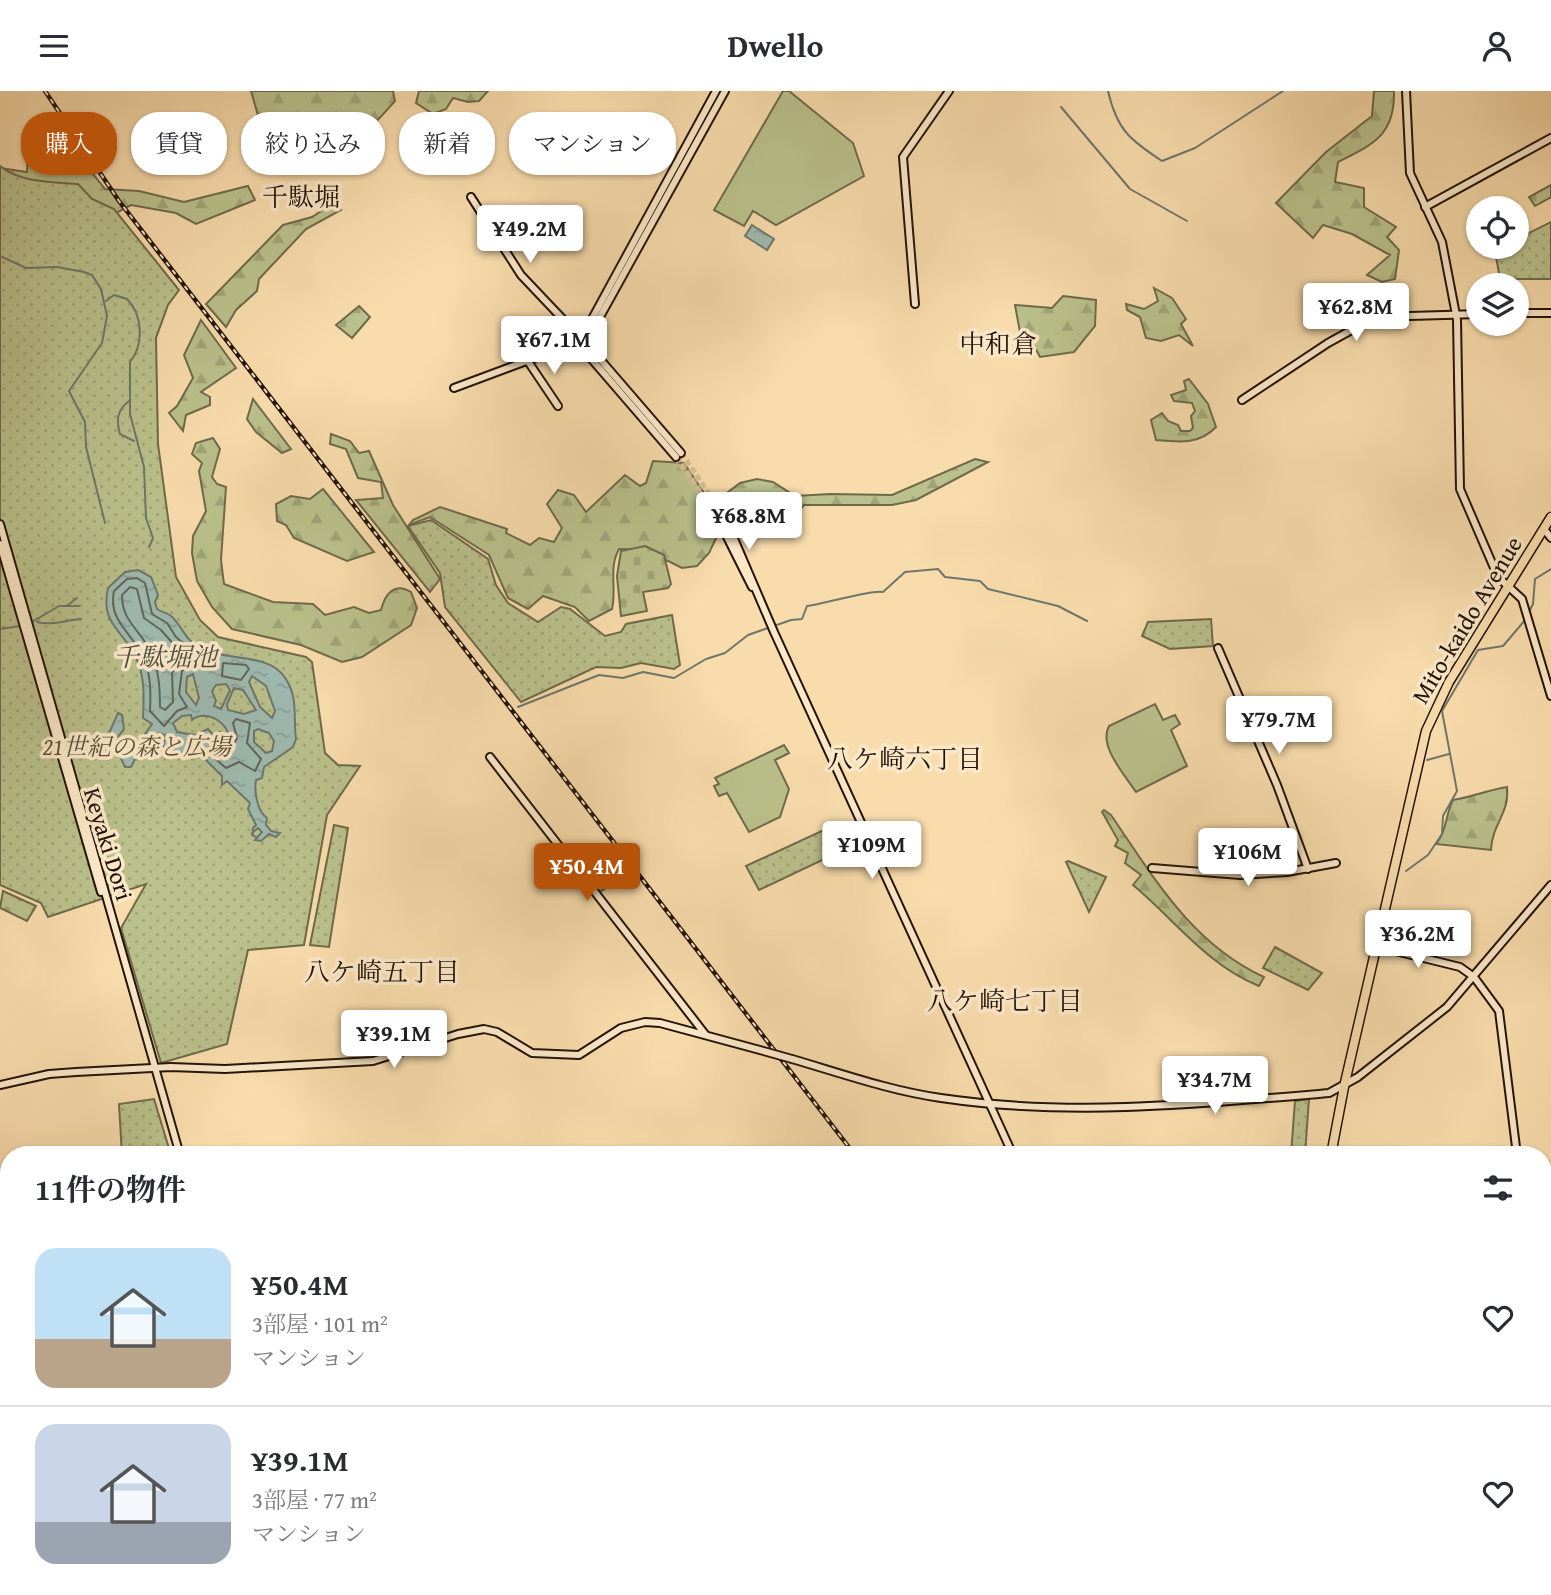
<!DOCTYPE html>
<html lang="ja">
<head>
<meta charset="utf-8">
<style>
	body { margin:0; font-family:"Gentium Book Plus","Noto Serif JP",serif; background:#f7f7f7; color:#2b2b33; height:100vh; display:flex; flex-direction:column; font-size:26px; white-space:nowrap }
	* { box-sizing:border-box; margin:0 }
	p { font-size:23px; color:#7c7c81 }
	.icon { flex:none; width:38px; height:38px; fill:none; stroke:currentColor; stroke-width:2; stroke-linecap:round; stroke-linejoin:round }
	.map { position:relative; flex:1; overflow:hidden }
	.panel { position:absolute; left:0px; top:1055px; width:1552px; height:450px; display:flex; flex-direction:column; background:#fff; border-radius:28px 28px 0 0; box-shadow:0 2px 5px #0004 }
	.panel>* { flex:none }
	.hud { position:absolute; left:21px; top:21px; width:700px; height:63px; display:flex; gap:14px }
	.fabs { position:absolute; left:1466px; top:105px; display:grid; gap:14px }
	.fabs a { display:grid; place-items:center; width:63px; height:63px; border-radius:50%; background:#fff; box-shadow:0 2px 5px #0004; font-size:35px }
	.price { position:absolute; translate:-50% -60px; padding:0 16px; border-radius:7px; background:#fff; color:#222; font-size:23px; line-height:46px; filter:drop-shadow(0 2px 4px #0008) }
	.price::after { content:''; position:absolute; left:50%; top:42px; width:21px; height:16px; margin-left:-10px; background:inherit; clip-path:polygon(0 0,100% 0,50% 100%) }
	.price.active { background:#b45309; color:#fff }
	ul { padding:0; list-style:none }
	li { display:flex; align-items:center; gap:21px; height:175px; padding:0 35px }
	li+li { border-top:2px solid #e1e1e2 }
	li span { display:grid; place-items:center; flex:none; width:196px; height:140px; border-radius:21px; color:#555 }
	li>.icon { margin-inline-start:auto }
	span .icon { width:84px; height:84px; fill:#fffc; stroke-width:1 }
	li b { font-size:30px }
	h2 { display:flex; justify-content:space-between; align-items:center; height:84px; padding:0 35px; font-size:30px }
	.pill { padding:0 24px; border-radius:28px; background:#fff; box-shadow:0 2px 5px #0004; font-size:24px; line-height:63px }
	.pill.active { background:#b45309; color:#fff }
	header { display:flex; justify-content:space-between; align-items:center; height:91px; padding:0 35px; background:#fff; font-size:32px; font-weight:700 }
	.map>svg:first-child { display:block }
	.green { fill:#bac18c; stroke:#6e6a4a; stroke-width:2 }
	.forest { fill:url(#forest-firs); stroke:#6e6a4a; stroke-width:2 }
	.cemetery { fill:url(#cemetery-stones); stroke:#6e6a4a; stroke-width:2 }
	.park { fill:url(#park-dots); stroke:#6e6a4a; stroke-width:2 }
	.water { fill:url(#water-ripples); stroke:#6d776c; stroke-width:2; fill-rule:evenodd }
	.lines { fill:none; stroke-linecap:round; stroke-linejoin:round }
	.shore { stroke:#60665c; stroke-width:2 }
	.stream { stroke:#6d776c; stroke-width:2 }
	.secondary-tunnel { stroke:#d9be93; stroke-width:6; stroke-dasharray:6 3; stroke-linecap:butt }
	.secondary-casing { stroke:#231307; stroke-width:10 }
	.highway-casing { stroke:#231307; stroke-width:11 }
	.secondary { stroke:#fbe8c9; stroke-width:6 }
	.highway { stroke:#f9dcac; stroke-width:8 }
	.rail-casing { stroke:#231307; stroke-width:4.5 }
	.rail { stroke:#fbe8c9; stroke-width:2; stroke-dasharray:5; stroke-linecap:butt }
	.secondary-bridge-casing { stroke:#231307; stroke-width:10; stroke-linecap:butt }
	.secondary-bridge { stroke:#fbe8c9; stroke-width:6 }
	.labels { text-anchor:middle; stroke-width:7; stroke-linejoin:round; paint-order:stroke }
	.street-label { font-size:24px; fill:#231307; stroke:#fbe8c9 }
	.park-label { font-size:24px; font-style:italic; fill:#585036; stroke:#fbe8c9 }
	.neighbourhood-label { font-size:26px; fill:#231307; stroke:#fbe8c9 }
	.water-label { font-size:26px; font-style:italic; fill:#4e4d42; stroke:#fbe8c9 }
</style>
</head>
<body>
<header><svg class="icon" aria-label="menu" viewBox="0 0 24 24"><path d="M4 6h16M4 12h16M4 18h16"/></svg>Dwello<svg class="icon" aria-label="person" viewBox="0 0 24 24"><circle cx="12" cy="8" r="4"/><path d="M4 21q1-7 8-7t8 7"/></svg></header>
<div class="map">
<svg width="1551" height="1504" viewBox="0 0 1551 1504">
	<defs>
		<pattern id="forest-firs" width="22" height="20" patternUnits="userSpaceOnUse" patternTransform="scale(1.75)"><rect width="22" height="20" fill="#bac18c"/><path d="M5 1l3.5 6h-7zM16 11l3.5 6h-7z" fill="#a0a577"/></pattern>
		<pattern id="cemetery-stones" width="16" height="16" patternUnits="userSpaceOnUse" patternTransform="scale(1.75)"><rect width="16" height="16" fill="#bac18c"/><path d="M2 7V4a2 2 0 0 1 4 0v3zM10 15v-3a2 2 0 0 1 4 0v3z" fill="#a0a577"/></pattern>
		<pattern id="park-dots" width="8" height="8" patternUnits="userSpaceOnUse" patternTransform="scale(1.75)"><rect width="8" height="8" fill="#bac18c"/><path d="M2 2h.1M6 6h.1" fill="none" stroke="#a0a577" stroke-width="1.8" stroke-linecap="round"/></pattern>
		<pattern id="water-ripples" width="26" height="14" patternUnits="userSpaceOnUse" patternTransform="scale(1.75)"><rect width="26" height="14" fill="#9ebab0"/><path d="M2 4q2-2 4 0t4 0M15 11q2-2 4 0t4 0" fill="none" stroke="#889f96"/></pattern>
	</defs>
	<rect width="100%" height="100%" fill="#f9dcac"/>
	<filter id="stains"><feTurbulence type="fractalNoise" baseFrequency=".00286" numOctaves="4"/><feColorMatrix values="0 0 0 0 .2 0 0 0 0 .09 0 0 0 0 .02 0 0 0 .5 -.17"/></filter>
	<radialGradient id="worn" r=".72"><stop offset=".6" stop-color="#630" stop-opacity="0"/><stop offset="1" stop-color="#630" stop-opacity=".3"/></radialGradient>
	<g class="green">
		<polygon points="783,0 789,0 853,52 864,85 776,134 753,120 744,135 714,119"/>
		<path d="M 1155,613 L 1163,629 L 1175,624 L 1180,633 L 1171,639 L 1187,675 L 1136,701 C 1125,684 1098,655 1109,635 Z"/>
		<polygon points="784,654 789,662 775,669 789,698 780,726 749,741 727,702 719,705 714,695 719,693 715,687"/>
	</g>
	<g class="forest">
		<path d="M 251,0 L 393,0 L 395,10 C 364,44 350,66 304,43 L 290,61 L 267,56 Z"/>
		<polygon points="419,0 488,0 479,10 468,11 453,7 446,18 433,23 416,12"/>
		<path d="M 1374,0 L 1394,0 C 1395,45 1373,53 1338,71 L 1335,91 L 1364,97 L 1364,116 L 1396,136 L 1387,146 L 1399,159 L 1395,188 L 1382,191 L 1367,184 L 1390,164 L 1352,143 L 1323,134 L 1313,147 L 1276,112 L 1326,61 L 1372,25 Z"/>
		<polygon points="28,65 85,73 105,98 139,100 184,111 248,95 255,109 196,133 176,122 131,114 114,123 163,180 152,190 97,131 72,119 11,121 0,112 0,77 27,81"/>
		<polygon points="335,111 341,119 306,138 259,188 257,200 236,219 226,236 206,213 283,134 312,126"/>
		<polygon points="1154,197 1172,207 1186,228 1181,233 1193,255 1179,244 1161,250 1146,247 1140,226 1127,219 1126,213 1144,218 1158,210"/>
		<polygon points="1063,205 1096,209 1095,235 1074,261 1040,266 1031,249 1020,241 1015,214 1052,217"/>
		<polygon points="201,229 236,277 201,301 210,306 210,314 186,324 183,340 169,322 177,315 193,287 184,264"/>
		<path d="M 1189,288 L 1208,313 L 1216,336 C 1199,354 1179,351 1156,349 L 1151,329 L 1162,322 L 1168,330 L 1178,334 L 1181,340 L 1190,340 L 1193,337 L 1191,325 L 1195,320 L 1192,312 L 1174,310 L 1171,304 L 1186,299 L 1184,290 Z"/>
		<polygon points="253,308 291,358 282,362 256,341 247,328"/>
		<polygon points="331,343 350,350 359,362 369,360 393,414 440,488 430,501 356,409 383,407 381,391 358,387 346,358 330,353"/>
		<path d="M 213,347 L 220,358 L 212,386 L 217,393 L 226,396 L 221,469 L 224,493 L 273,511 L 313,513 L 325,524 L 354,516 L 369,522 L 381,519 C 385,503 394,491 411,501 L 417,517 L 411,534 L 362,566 L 342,571 L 301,554 L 232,538 L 212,516 L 197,490 L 192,462 L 193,445 L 206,420 L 199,380 L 202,372 L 192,363 L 196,352 Z"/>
		<polygon points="975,368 988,371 916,409 892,414 804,414 794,427 750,402 734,406 726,417 719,408 740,392 757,388 773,391 795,405 830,403 892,404"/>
		<path d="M 653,370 L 684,372 L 717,421 L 718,443 L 709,462 L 697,475 L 682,477 L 646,459 L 619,458 C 608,478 617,496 612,518 L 589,530 L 575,516 L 543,505 L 528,518 L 508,507 L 489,464 L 430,426 L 409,434 L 413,429 L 440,416 L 507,438 L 506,442 L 530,454 L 539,447 L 554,451 L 562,437 L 547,413 L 558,399 L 574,404 L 586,421 L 625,384 L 640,395 L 646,392 Z"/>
		<polygon points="323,398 374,461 347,470 294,447 286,434 277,430 276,413 291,405 310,408"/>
		<path d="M 1507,696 C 1510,722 1492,733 1491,759 L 1436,753 C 1447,740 1445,725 1453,709 C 1472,706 1488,699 1507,696 Z"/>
		<path d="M 1104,719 L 1111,724 C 1154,787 1192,853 1264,886 L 1259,895 C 1207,874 1175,829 1133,794 L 1141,784 L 1125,772 L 1128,762 L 1115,755 L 1118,749 L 1102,721 Z"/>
	</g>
	<g class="cemetery">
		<polygon points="1551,94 1551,106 1535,115 1529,106"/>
		<polygon points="359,215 370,226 352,247 336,234"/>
		<polygon points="645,455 664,464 671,493 668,497 643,501 647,520 621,525 617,485 621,460"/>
		<polygon points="3,800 36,815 27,830 0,817"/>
	</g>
	<g class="park">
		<path d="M 0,75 C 20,92 54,91 78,93 L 92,108 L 114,118 L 179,199 L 168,214 L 156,247 L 158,353 L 176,486 L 200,529 L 218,546 L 306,566 L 312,571 L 325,662 L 338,674 L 360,675 L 327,724 L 304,854 L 248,859 L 227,953 L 161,972 L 121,837 L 146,793 L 48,826 L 41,812 L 0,794 Z"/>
		<polygon points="1551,131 1551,188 1500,188 1495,160 1503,156 1517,156 1517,148"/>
		<polygon points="431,429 488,468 496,494 508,512 538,531 561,516 570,518 605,545 621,541 626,533 672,524 680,574 674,578 641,572 621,577 596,576 521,611 445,516 440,482 408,435"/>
		<polygon points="1211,528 1213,555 1170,558 1142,545 1148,531"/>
		<polygon points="334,734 348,737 329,856 310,854"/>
		<polygon points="826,738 837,762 759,799 746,775"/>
		<polygon points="607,755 625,783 600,801 580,775"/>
		<polygon points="1068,770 1106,786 1089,821 1066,771"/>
		<polygon points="1275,856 1322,882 1308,899 1263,877"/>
		<polygon points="154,1008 171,1064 122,1064 119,1013"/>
		<polygon points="1309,1008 1305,1064 1291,1064 1295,1010"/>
		<polygon points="9,1421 9,1464 0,1451 0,1428"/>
	</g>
	<g class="water">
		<polygon points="752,134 774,148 767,159 745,145"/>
		<path d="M 138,479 L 151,486 L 158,504 L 155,511 L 157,518 C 161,521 168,522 171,525 C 181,533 184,548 200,557 C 234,574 281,556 293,605 C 296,619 294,634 296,648 L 293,656 L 264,676 L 262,687 L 256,689 C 254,700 257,720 267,727 L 266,734 L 271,740 L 280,742 L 276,746 L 269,743 L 261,750 L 255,749 L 262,741 L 258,737 L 252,742 L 254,745 L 252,744 L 253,737 L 256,734 L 248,718 L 250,712 L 227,690 L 222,694 L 222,685 L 203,666 L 179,661 L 174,667 L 163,656 L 165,644 L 159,642 L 150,649 L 145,643 L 152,633 L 143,627 C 144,605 145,586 136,566 C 122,538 100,533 108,497 L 125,481 ZM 193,583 L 199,607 L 196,614 L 186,601 L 187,586 ZM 252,585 L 266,595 L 275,620 L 272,627 L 260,616 L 249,591 ZM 226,593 L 230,599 L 221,618 L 214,615 L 216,610 L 212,600 L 216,594 ZM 234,597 L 243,599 L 256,619 L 244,623 L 228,619 L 227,613 ZM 191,624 L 192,629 C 205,617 231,632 229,650 L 215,646 L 208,638 L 195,644 L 177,641 L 173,632 L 182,625 ZM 258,638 L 269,642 L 274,650 L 272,660 L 266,662 L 254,651 L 254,640 Z"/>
		<polygon points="118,622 122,624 124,638 114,651 110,640"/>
		<polygon points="127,650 135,668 131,676 125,676 118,661"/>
	</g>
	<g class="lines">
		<g class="shore">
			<path d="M 137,487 L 145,492 L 152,523 L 167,532 L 176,546 L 194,561 L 207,568 L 199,577 L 189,576 L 182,580 L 179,603 L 187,616 L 177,620 L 164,635 L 150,620 C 151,600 151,580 141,562 C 129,539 108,528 114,500 L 127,488 Z"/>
			<path d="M 130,496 L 137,498 L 144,527 L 161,539 L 184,565 L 172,582 L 173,611 L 165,619 L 160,616 C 160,597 159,580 151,562 C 141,538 122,532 122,504 Z"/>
			<polygon points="223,572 246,574 249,578 241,589 222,585"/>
			<polygon points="236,628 250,632 247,652 261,668 255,680 239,671 226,677 206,660 193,655 195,651 206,648 224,658 232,656 237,647 233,632"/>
		</g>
		<g class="stream">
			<path d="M 1108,0 C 1117,39 1130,49 1162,70 L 1195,57 L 1283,0"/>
			<polyline points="1061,16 1130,98 1187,130"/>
			<polyline points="0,165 26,177 57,176 84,181 92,184 101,198 107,225 102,252 69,300 85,331 86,356 105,432"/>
			<path d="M 106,210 L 114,204 L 127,208 C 143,224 144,254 130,271 L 130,323 L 144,376 L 146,427 L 153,447 L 149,456"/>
			<path d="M 129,310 C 117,319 116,329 120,343 L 134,350"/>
			<polyline points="68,514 77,507"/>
			<polyline points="1528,523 1533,513 1535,488 1551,478"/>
			<polyline points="32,531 59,515 79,515"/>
			<path d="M 37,531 C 51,535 66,529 81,528"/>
			<polyline points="0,538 20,535"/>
			<polyline points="1478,559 1503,555 1526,528"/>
			<path d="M 518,616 L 599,584 L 623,587 L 643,581 L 674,587 L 706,568 L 725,562 L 748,544 L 791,529 L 802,528 L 807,515 C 825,513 872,498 883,501 L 905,481 L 938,478 L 945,486 L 980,490 L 988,498 L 1058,515 L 1087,530"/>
			<polyline points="1427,669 1449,663"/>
			<polyline points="1406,780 1428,764 1442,743 1443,725 1457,700 1442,620 1478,559"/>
		</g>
		<g class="secondary-tunnel">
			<polyline points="681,362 726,429"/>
			<polyline points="676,366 720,432"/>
		</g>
		<defs>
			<g id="secondary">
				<polyline points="1406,0 1410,82 1442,151 1457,229 1460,398 1498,486 1522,508 1551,605"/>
				<polyline points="471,106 521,184 593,260 681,362"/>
				<polyline points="1425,116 1551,47"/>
				<polyline points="915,213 903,66 949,0"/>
				<polyline points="1517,222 1551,222"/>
				<polyline points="517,254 558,315"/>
				<polyline points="454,297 580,250 591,242 725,0"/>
				<polyline points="1242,309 1328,252 1375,226 1479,223"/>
				<polyline points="676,366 588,264 580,250 716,0"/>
				<polyline points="726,429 774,541 1013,1064"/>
				<polyline points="720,432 752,496"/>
				<polyline points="0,433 180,1064"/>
				<polyline points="1544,438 1551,447"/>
				<polyline points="0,453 101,801"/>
				<polyline points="1218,557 1277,694 1308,778"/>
				<polyline points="490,666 705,943"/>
				<polyline points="1152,777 1240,784 1287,781 1336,772"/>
				<polyline points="1375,855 1460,876 1474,886 1499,920 1517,1064"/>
				<path d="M 792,968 C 840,982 891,1000 941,1007 C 1069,1026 1201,1013 1329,1002 L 1358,986 L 1447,916 L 1551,794"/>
				<polyline points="0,994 49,983 76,981 171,976 225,978 373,970 458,943 484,938 497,941 532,962 579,964 621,937 645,931 660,932 767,961"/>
				<polyline points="1544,1208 1551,1207"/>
				<polyline points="1544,1215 1551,1214"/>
				<polyline points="1544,1243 1551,1296"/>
				<polyline points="0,1307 9,1300"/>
				<polyline points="0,1320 9,1313"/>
				<polyline points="1544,1331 1551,1329"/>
				<polyline points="0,1464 9,1477"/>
				<polyline points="22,1496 28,1504"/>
				<polyline points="239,1496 245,1504"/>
				<polyline points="613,1496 631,1504"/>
				<polyline points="575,1497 576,1496"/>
				<polyline points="321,1504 331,1496"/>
			</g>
			<g id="highway">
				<polyline points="1331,1064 1344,996 1426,640 1449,591 1551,426"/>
				<polyline points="1223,1504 1225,1496"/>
			</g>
		</defs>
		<use href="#secondary" class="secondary-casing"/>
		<use href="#highway" class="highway-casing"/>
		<use href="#secondary" class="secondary"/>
		<use href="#highway" class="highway"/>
		<defs>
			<g id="rail">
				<polyline points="45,0 119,110 855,1064"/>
				<polyline points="1189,1496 1195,1504"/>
			</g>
		</defs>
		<use href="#rail" class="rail-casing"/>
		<use href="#rail" class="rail"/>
		<defs>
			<polyline id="secondary-bridge" points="767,961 792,968"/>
		</defs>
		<use href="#secondary-bridge" class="secondary-bridge-casing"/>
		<use href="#secondary-bridge" class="secondary-bridge"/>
	</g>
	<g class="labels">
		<g class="street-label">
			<text transform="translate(1467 529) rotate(-59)" y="8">Mito-kaido Avenue</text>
			<text transform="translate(108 753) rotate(73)" y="8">Keyaki Dori</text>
		</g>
		<g class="park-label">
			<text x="137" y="664">21世紀の森と広場</text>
		</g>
		<g class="neighbourhood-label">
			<text x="301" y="115">千駄堀</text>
			<text x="998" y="262">中和倉</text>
			<text x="905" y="677">八ケ崎六丁目</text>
			<text x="382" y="890">八ケ崎五丁目</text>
			<text x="1005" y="919">八ケ崎七丁目</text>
		</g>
		<g class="water-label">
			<text x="165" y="575">千駄堀池</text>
		</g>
	</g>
	<rect width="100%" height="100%" filter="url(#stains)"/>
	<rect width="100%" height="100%" fill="url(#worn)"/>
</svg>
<div class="fabs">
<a><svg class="icon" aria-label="locate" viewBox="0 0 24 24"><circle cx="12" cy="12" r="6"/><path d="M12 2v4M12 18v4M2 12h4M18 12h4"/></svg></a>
<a><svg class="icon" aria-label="layers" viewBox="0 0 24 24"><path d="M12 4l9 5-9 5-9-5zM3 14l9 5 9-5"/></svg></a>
</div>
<b class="price" style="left:530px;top:174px">¥49.2M</b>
<b class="price" style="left:1356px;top:252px">¥62.8M</b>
<b class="price" style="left:554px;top:285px">¥67.1M</b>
<b class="price" style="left:749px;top:461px">¥68.8M</b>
<b class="price" style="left:1279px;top:665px">¥79.7M</b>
<b class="price" style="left:872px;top:790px">¥109M</b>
<b class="price" style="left:1248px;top:797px">¥106M</b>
<b class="price active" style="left:587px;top:812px">¥50.4M</b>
<b class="price" style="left:1418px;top:879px">¥36.2M</b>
<b class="price" style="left:394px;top:979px">¥39.1M</b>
<b class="price" style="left:1215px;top:1025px">¥34.7M</b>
<div class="hud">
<a class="pill active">購入</a>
<a class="pill">賃貸</a>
<a class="pill">絞り込み</a>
<a class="pill">新着</a>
<a class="pill">マンション</a>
</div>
<section class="panel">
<h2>11件の物件<svg class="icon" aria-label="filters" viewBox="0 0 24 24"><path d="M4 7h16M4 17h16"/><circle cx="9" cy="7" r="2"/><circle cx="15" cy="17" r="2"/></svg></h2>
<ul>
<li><span style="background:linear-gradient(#bfe0f5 65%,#b9a48a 0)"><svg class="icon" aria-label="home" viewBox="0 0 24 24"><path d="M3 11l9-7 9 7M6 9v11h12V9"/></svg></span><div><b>¥50.4M</b><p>3部屋 · 101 m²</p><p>マンション</p></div><svg class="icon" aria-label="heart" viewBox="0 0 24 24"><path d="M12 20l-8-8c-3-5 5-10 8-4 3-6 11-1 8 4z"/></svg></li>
<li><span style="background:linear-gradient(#c9d6e8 70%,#9aa5b1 0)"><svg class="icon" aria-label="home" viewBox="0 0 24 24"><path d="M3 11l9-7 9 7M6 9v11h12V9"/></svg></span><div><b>¥39.1M</b><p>3部屋 · 77 m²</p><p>マンション</p></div><svg class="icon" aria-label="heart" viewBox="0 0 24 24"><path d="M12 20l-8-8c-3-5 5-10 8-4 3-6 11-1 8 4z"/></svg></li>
</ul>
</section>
</div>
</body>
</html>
